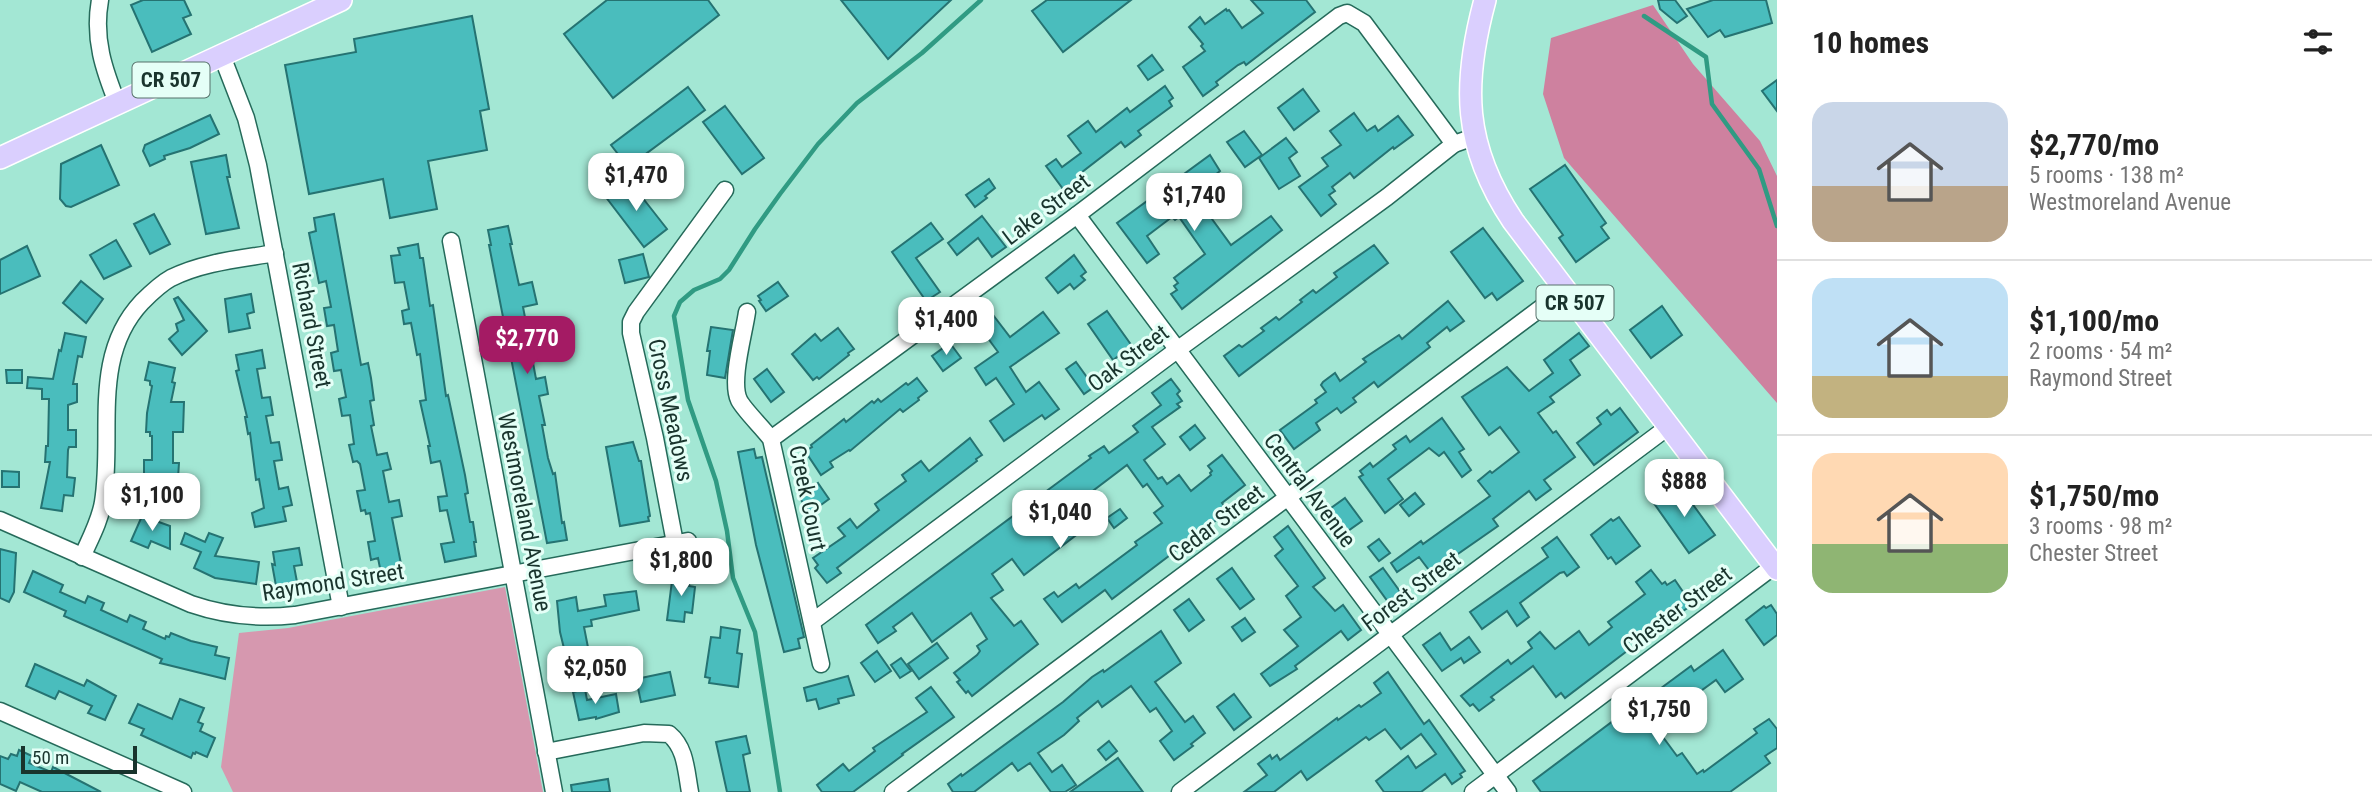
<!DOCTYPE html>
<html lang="en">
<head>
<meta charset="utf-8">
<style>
	body { margin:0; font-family:"Roboto Condensed",sans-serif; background:#f2f2f2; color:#222; height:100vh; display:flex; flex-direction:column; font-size:26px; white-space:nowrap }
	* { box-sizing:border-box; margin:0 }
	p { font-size:23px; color:#767676 }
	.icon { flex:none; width:38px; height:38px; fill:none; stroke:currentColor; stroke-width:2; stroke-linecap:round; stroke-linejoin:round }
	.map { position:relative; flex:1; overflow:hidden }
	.side { display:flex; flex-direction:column; background:#fff; width:595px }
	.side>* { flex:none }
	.scale { position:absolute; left:21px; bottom:18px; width:116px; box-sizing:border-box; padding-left:7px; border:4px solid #19342d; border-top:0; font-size:19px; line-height:24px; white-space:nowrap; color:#19342d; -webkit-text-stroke:5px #e5fff7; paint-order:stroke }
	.price { position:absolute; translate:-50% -60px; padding:0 16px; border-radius:14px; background:#fff; color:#222; font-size:23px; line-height:46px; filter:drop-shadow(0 2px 4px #0008) }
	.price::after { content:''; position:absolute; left:50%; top:42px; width:21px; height:16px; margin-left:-10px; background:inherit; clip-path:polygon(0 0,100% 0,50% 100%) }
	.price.current { background:#a41b64; color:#fff }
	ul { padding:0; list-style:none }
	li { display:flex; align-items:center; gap:21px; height:175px; padding:0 35px }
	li+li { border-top:2px solid #e0e0e0 }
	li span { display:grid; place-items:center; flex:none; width:196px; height:140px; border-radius:21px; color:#555 }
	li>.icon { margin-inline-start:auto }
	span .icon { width:84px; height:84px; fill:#fffc; stroke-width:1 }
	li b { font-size:30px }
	h2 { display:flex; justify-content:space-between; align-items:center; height:84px; padding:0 35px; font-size:30px }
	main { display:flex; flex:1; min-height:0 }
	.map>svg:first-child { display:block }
	.green { fill:#d698af }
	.forest { fill:#ce819f }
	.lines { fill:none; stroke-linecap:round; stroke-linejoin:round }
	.stream { stroke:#309b83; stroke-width:4.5 }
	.building { fill:#4abdbd; stroke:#257372; stroke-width:2 }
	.minor-casing { stroke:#256a5a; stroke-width:19 }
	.major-casing { stroke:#fff; stroke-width:24 }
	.minor { stroke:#fff; stroke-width:16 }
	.major { stroke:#dacffe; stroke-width:21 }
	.labels { text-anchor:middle; stroke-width:6; stroke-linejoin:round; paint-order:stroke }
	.shield { fill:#e5fff7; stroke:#56716a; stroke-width:2 }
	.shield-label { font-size:21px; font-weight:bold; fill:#19342d }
	.street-label { font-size:23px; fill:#19342d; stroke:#e5fff7 }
</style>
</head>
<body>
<main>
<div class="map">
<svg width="1777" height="792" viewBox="0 0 1777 792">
	<rect width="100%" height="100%" fill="#a3e7d4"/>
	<polygon class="green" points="505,587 543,792 233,792 221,767 239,633 288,628"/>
	<polygon class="forest" points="1653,5 1693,64 1760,141 1777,176 1777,403 1564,158 1543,94 1551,38"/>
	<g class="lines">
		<g class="stream">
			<polyline points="1644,16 1706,57 1712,104 1759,169 1777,226"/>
			<polyline points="780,792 755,632 733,578 727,531 716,481 688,400 674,316 680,302 694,290 720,279 729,270 755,229 780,194 818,144 857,103 922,53 981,0"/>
		</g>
	</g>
	<g class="building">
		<polygon points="143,0 184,0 191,15 183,18 191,34 152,52 131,5"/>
		<polygon points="607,0 708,0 719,15 613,98 564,34"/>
		<polygon points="841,0 951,0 888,59"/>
		<polygon points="1047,0 1131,0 1063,52 1032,11"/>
		<polygon points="1251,0 1306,0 1315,12 1246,65 1244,62 1238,65 1216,82 1218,85 1203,96 1183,67 1205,51 1201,46 1203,44 1189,27 1200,17 1205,24 1226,9 1227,11 1229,10 1242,28 1263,13"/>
		<polygon points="1658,0 1675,0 1687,16 1677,23 1660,9"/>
		<polygon points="1713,0 1766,0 1772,23 1725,37 1720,30 1708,37 1687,9"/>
		<polygon points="472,16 489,109 480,111 487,150 428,161 437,209 390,218 383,179 309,194 285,65 356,52 354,39"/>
		<polygon points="1152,55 1163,70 1148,80 1138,66"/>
		<polygon points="1777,80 1777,111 1762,91"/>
		<polygon points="1165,86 1173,98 1169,101 1172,106 1138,131 1141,135 1125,147 1121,142 1077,176 1084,186 1069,197 1046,166 1056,159 1062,167 1081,153 1068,136 1088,121 1096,132 1127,108 1130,112"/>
		<polygon points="688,87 705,110 628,167 611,145"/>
		<polygon points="1303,89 1319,111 1294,130 1278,108"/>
		<polygon points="725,106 764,158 742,174 703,122"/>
		<polygon points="1354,113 1367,131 1375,126 1378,131 1398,116 1413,135 1394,149 1393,147 1354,178 1350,173 1332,187 1335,191 1329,195 1336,204 1321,216 1299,187 1328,166 1322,158 1341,145 1330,131"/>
		<polygon points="210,115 219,134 190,148 164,156 165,159 150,166 143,151 145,145"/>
		<polygon points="1244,131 1262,155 1245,167 1227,142"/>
		<polygon points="1286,138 1297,152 1289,158 1300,176 1279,189 1259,158"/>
		<polygon points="101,145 119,185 71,207 66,206 60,199 61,164"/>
		<polygon points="226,155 230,177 227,177 239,228 206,234 191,162"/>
		<polygon points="1210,155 1220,171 1193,193 1231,245 1271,216 1282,230 1182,309 1171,294 1177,290 1174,286 1178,283 1174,278 1205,254 1179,217 1175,220 1172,217 1147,236 1159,254 1147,263 1117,223"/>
		<polygon points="1565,165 1606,223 1601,227 1609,238 1576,262 1559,238 1563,235 1530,189"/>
		<polygon points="627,178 667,229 644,247 605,196"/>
		<polygon points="989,179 995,188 985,196 987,198 975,207 966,195"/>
		<polygon points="154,214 170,244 150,254 134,224"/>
		<polygon points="334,214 361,365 368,363 371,378 374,400 370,401 374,425 371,426 377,455 387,453 391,469 383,471 389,502 399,500 402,516 392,518 402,569 381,573 378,558 371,560 368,542 375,541 370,513 366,514 365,510 361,511 357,491 365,490 360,464 357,461 353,462 349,445 354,444 350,415 342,416 339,399 346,397 341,370 334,371 331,353 338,351 334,325 327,326 324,308 331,307 326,281 319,283 309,233 316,231 314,218"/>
		<polygon points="982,216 1006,247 992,257 978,238 957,255 948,243"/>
		<polygon points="931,223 943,239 916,258 940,292 926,301 892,252"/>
		<polygon points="508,226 512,244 510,244 519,285 532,282 537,304 523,307 528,333 541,330 545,349 531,352 536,379 545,377 548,394 539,396 545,425 542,425 548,458 553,474 555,473 562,523 564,522 567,540 547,543 489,245 491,245 488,230"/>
		<polygon points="1483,228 1523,281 1497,300 1492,293 1485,298 1451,252"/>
		<polygon points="116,240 131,266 104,279 90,255"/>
		<polygon points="418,244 420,258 423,258 430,306 433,305 446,396 448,395 465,475 468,493 465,494 470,522 473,522 476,542 474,542 476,556 445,562 441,544 454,542 447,510 440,511 438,497 447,496 441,464 440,461 431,463 428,446 430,446 420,401 426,400 420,354 417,355 411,323 404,324 402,311 409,309 404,282 395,283 391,256 400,255 398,248"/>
		<polygon points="1374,245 1388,263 1239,376 1224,356 1239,345 1242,347 1264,331 1261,328 1276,317 1279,320 1302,302 1300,300 1313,290 1316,293 1337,277 1334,273"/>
		<polygon points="27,246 40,276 0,294 0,260"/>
		<polygon points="643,254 649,277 625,283 619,260"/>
		<polygon points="1074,255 1086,272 1081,276 1085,280 1074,289 1070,284 1058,293 1046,278"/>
		<polygon points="81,281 103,299 86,323 63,303"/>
		<polygon points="778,282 788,296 766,311 759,301 761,300 758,296"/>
		<polygon points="251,294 254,312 247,314 250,328 229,332 225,299"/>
		<polygon points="178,297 207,331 182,355 169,339 178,331 176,324 184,320 174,299"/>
		<polygon points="1448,301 1464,321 1450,331 1447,327 1427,343 1430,347 1378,387 1374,382 1353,398 1356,402 1341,413 1337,408 1316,423 1320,430 1294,449 1280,430 1317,403 1315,400 1326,392 1321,385 1323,382 1335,373 1340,381 1366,362 1363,359 1399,335 1402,339"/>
		<polygon points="1662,306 1682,335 1651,358 1630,330"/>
		<polygon points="990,311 1010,337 1043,312 1059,333 1010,367 1026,392 1039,382 1059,409 1045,419 1042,415 1004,441 990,421 1014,404 996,378 986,385 975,368 998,352 976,322"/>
		<polygon points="1107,311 1132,346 1113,360 1088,324"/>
		<polygon points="711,327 733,330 725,378 707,375 710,351 707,351"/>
		<polygon points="838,328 854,349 848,353 849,355 819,379 817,377 813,380 792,354 815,334 821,341"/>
		<polygon points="65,333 86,337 82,357 78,356 73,384 77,384 77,402 68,405 68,430 76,430 76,447 69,447 68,450 67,477 75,478 73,496 64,495 62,511 41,508 50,462 45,462 46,446 48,446 49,399 42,399 42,389 27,388 28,377 53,379 59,350 61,351"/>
		<polygon points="1579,333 1589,346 1570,360 1580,375 1550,397 1554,402 1538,413 1553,433 1556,431 1575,457 1544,480 1551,489 1536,500 1529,491 1493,519 1498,526 1445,563 1449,568 1435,578 1419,557 1397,572 1391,563 1421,541 1423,544 1490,496 1478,481 1490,471 1492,473 1519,452 1500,427 1489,435 1462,397 1507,367 1529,391 1553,373 1544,360"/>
		<polygon points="950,343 961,358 943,371 932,356"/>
		<polygon points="262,350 265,368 257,369 262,398 270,397 273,415 266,416 271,443 279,442 282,460 274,461 279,489 288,487 292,505 283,507 286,521 255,527 252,513 264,508 259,479 256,480 250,433 248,434 245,417 247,417 236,371 239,370 236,355"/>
		<polygon points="149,362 175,368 172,382 175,383 171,402 184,402 183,432 173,432 173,463 179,463 178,478 171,478 171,493 151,492 152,479 144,478 144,460 152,460 152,436 150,436 150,432 146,432 147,413 152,386 150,385 150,381 145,380"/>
		<polygon points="1076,362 1094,387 1084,394 1066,369"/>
		<polygon points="767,369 784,392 771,402 754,379"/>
		<polygon points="6,370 22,370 22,383 7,383"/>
		<polygon points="917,378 927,391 918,398 919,400 903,412 900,409 850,451 849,450 830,462 833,467 821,475 805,451 812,447 811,445 844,419 846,422 872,401 874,403 878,399 881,402 906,383 908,385"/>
		<polygon points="1171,379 1180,391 1177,394 1182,401 1177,404 1180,407 1152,427 1165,444 1144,460 1158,479 1162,477 1167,484 1179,475 1191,491 1211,475 1210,473 1212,471 1208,466 1222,455 1245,485 1222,503 1228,511 1214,522 1212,520 1189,538 1190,540 1112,599 1105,590 1062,622 1044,599 1054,592 1058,597 1076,584 1079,588 1137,545 1135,542 1162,523 1154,513 1163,506 1147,484 1143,487 1127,465 1073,506 1088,526 1024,575 1012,559 992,574 1003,590 991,598 1014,626 1021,621 1038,644 972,696 968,691 966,693 957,682 960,680 954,673 977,655 980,651 977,646 987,639 971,613 932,642 912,613 893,627 896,631 878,643 866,625 1091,458 1089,456 1104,446 1109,453 1138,432 1133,426 1161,405 1152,393"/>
		<polygon points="1620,408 1638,432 1594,465 1577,443 1601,424 1597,418 1607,410 1611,415"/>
		<polygon points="1442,418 1464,449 1459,452 1471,470 1462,477 1444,452 1439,456 1429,448 1388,479 1403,499 1385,513 1359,477 1363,475 1360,471 1370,463 1373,467 1396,449 1393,445 1406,436 1410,442"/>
		<polygon points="1195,425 1205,438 1190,450 1180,437"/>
		<polygon points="970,438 982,455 976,459 977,461 837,568 841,573 827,583 815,568 818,565 813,558 845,536 838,528 850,519 857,528 879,510 875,504 906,481 902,475 921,461 929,471"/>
		<polygon points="633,442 639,461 641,461 650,516 648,517 649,521 620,526 606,447"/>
		<polygon points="754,449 756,458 762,457 804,637 798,639 800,648 784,652 756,545 738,452"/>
		<polygon points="2,471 19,472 19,487 2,487"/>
		<polygon points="818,483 829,499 810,513 799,497"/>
		<polygon points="1678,484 1715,535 1689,553 1653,502"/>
		<polygon points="1415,493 1424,504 1409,516 1400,505"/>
		<polygon points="1345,498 1362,521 1345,533 1330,513 1333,511 1331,508"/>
		<polygon points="1120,509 1127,518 1114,528 1107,518"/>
		<polygon points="142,516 170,526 170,549 151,541 148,548 131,541"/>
		<polygon points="1619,517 1640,546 1616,564 1611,557 1608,559 1591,535 1611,519 1613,521"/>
		<polygon points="1288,526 1325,578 1313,587 1335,611 1343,605 1361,630 1348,640 1341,631 1295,666 1297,669 1270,686 1261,674 1298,646 1284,630 1301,617 1286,596 1298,586 1275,556 1283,549 1274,537"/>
		<polygon points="185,533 205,542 209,533 223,538 215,556 259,562 256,584 215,578 194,568 201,552 181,544"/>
		<polygon points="1557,537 1579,567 1567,576 1564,572 1560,573 1520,603 1529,617 1517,626 1507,611 1482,629 1470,612 1548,557 1542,548"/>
		<polygon points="1379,539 1390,553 1379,561 1368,547"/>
		<polygon points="299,548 302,565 294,566 297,582 276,586 272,564 275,565 273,552"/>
		<polygon points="0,549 16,553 14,592 9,602 0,598"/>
		<polygon points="1232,568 1254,599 1240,609 1217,579"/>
		<polygon points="1383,568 1404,597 1391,606 1370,577"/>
		<polygon points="1651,570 1662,584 1665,582 1667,585 1675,580 1692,605 1674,617 1671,611 1643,631 1624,646 1627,651 1565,698 1561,693 1556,697 1533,666 1491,697 1494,700 1479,711 1473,704 1470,706 1461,696 1508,660 1511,664 1532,648 1528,642 1540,632 1555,649 1579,631 1589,645 1612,627 1608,622 1645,594 1636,582"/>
		<polygon points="33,571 63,585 60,592 85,603 88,596 104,603 101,610 127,622 130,615 146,622 143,629 165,639 166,636 169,637 171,633 191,641 217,647 215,655 229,658 225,679 160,663 162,659 64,616 66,611 24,592"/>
		<polygon points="673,573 690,575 689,586 695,587 692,613 685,612 684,622 667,620"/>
		<polygon points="636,591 639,610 591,620 592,626 584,627 593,673 571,677 560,632 557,601 576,597 578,611 606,606 604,595"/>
		<polygon points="1189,599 1204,620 1189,631 1174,610"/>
		<polygon points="1771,605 1777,614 1777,635 1764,645 1746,620 1764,606 1766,608"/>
		<polygon points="1245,618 1255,632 1242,641 1232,627"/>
		<polygon points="721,627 740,630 737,653 742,654 738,687 709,683 710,678 705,677 711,637 720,638"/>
		<polygon points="1161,631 1181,663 1155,682 1185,722 1193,716 1205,733 1191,744 1193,746 1174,760 1160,741 1172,731 1156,708 1150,712 1131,686 1102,707 1098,701 1077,718 1079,721 1064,735 1038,753 1052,772 1062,765 1076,785 1065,792 1051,792 1030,763 1018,771 1012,763 974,792 953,792 948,784 961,774 962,776 1063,702 1092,677 1103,670 1104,672"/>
		<polygon points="1440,633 1451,650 1469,637 1480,652 1464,663 1461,658 1442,671 1423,645"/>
		<polygon points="937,643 948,658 919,679 908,664"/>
		<polygon points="1723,650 1743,679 1725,692 1716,680 1672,712 1675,716 1657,729 1677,756 1682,753 1697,774 1703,770 1704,772 1757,733 1754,729 1769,719 1777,729 1777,748 1765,756 1770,763 1730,792 1541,792 1533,781 1633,706 1636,710 1655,696 1653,694 1691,666 1694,671"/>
		<polygon points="877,651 891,671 875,682 861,663"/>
		<polygon points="901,658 911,671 900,678 891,665"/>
		<polygon points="35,664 84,686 87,680 116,696 105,720 88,713 92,706 59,691 55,699 26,686"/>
		<polygon points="670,672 675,695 641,702 636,679"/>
		<polygon points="1388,672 1424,724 1429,720 1465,771 1460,774 1462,777 1452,784 1445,774 1421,792 1384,792 1376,781 1408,756 1416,768 1436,754 1421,734 1401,749 1385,729 1369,740 1366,737 1307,780 1301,771 1274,792 1244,792 1267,775 1258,764 1270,755 1272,759 1277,755 1280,760 1337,718 1338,720 1359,705 1361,707 1381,693 1374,683"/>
		<polygon points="848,676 854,695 838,699 839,703 819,709 816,699 807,701 804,688"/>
		<polygon points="931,687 954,717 902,754 903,755 853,792 822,792 817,785 843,764 849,771 875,751 873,748 927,712 916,698"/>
		<polygon points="585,689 587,700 616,694 619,712 596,719 596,717 579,720 573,692"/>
		<polygon points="1234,694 1251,717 1234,730 1217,707"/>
		<polygon points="180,699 204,708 198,722 203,724 200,731 215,738 207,757 196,752 195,754 193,753 191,758 141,735 144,729 129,723 138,704 172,719"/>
		<polygon points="746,736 750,753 743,755 750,792 727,792 716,742"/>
		<polygon points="1109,741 1117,751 1106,760 1098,750"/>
		<polygon points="19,750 32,756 29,763 51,772 53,767 101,792 42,792 20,782 16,791 0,784 0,756 8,759 11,754 17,756"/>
		<polygon points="1118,758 1143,792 1070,792"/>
		<polygon points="608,779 610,792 572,792 571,785"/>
	</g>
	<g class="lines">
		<defs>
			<g id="minor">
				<path d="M 100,0 C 93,39 104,70 118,105"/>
				<polyline points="222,56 246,118 258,165 341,607"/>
				<polyline points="1077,215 1508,792"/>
				<polyline points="451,241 554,792"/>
				<path d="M 747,312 C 744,334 730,381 739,400 C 744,410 763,428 771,439 L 821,664"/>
				<polyline points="771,439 1077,215 1339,16 1347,13 1364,23 1454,144"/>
				<path d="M 0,520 L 191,604 C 226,616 259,619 295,615 L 688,541"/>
				<polyline points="675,543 655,438 631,333 631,322 636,312 725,190"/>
				<path d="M 82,557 C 90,539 100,521 103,502 C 114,434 90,357 142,302 C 151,293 160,284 171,278 C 203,262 240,259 275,253"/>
				<polyline points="812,622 1177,350 1387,197 1454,144 1474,137"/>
				<polyline points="0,711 183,792"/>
				<path d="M 546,752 L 644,733 L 669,734 C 686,748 686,771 690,792"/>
				<polyline points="893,792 1565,290"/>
				<polyline points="1180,792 1668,427"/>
				<polyline points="1473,792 1774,566"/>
			</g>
			<g id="major">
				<path d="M 1485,0 C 1462,85 1463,146 1513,221 L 1777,569"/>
				<polyline points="0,158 341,0"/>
			</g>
		</defs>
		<use href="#minor" class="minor-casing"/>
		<use href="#major" class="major-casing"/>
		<use href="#minor" class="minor"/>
		<use href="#major" class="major"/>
	</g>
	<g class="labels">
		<g class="shield">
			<rect x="132.5" y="62.5" width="77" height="35" rx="5"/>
			<rect x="1536.5" y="285.5" width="77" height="35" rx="5"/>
		</g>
		<g class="shield-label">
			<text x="171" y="87">CR 507</text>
			<text x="1575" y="310">CR 507</text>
		</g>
		<g class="street-label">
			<text transform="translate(1046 209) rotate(-37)" y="8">Lake Street</text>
			<text transform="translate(312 325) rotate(79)" y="8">Richard Street</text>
			<text transform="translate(1128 358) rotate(-37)" y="8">Oak Street</text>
			<text transform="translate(671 410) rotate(78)" y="8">Cross Meadows</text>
			<text transform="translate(1310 490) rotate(53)" y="8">Central Avenue</text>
			<text transform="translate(808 498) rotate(78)" y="8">Creek Court</text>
			<text transform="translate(525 512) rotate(79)" y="8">Westmoreland Avenue</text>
			<text transform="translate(1216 523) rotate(-37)" y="8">Cedar Street</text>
			<text transform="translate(333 582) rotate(-9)" y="8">Raymond Street</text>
			<text transform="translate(1411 591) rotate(-37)" y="8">Forest Street</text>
			<text transform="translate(1677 610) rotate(-37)" y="8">Chester Street</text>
		</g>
	</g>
</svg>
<div class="scale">50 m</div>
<b class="price" style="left:636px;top:213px">$1,470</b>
<b class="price" style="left:1194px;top:233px">$1,740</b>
<b class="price" style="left:946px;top:357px">$1,400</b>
<b class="price current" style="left:527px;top:376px">$2,770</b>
<b class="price" style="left:1684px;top:519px">$888</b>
<b class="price" style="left:152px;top:533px">$1,100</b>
<b class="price" style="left:1060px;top:550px">$1,040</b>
<b class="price" style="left:681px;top:598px">$1,800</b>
<b class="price" style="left:595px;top:706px">$2,050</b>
<b class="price" style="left:1659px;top:747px">$1,750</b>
</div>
<section class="side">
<h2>10 homes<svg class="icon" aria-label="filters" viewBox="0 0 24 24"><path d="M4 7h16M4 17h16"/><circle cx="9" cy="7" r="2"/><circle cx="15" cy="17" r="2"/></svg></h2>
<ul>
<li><span style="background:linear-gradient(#c9d6e8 60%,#b9a48a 0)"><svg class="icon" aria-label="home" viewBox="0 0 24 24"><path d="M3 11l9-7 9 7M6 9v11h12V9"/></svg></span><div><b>$2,770/mo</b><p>5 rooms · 138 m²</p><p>Westmoreland Avenue</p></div></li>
<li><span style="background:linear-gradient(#bfe0f5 70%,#c2b280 0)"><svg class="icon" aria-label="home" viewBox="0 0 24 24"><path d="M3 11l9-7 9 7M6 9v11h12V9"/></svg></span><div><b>$1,100/mo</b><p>2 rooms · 54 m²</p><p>Raymond Street</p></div></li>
<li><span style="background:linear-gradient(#ffd9b3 65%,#8fb573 0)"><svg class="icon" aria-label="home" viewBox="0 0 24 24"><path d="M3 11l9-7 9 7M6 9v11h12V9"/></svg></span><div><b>$1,750/mo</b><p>3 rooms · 98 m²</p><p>Chester Street</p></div></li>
</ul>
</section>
</main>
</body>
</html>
